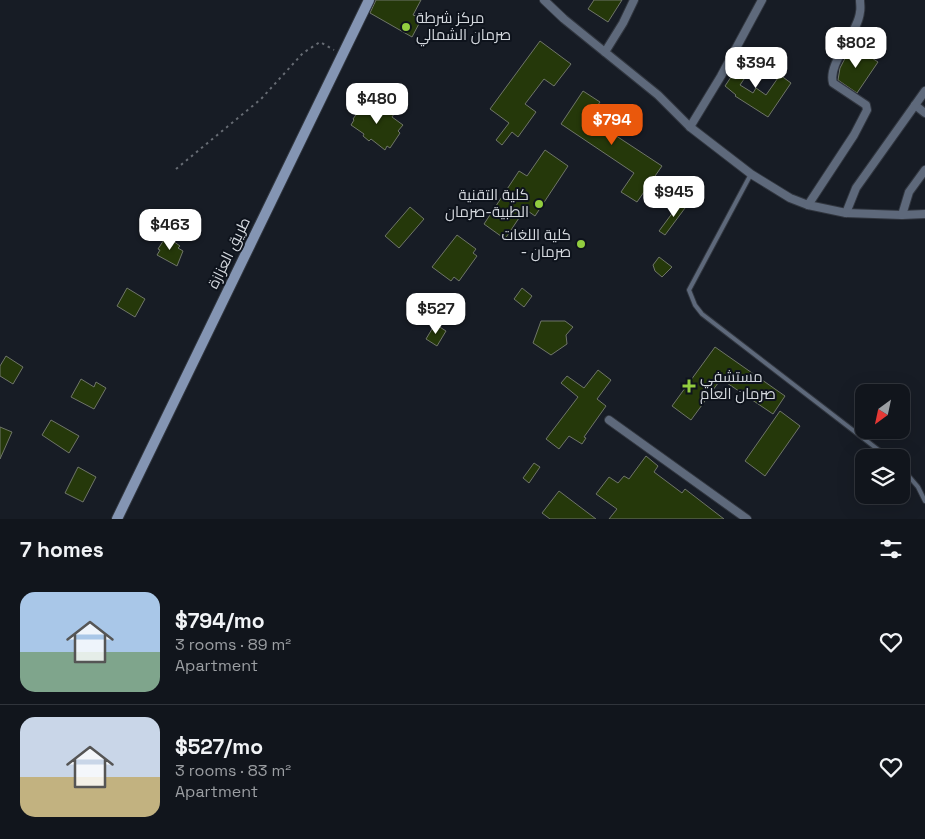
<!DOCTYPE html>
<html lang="en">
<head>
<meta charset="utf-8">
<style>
	body { margin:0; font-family:"Space Grotesk",Cairo,sans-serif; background:#1e2229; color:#f1f3f6; height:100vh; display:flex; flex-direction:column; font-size:19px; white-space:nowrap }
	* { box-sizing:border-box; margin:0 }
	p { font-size:16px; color:#9c9fa3 }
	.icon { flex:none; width:28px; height:28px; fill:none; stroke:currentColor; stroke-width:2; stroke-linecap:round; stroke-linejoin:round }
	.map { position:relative; height:519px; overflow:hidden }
	.panel { display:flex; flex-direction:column; background:#11151c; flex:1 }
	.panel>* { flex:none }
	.needle { width:32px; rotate:213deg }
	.controls { position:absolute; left:855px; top:384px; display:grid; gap:10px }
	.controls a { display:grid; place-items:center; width:55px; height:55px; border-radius:10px; background:#11151c; box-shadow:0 5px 20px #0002,0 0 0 1px #30343b; font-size:25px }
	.price { position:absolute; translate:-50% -42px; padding:0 11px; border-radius:10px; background:#fff; color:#222; font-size:16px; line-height:32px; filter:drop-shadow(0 1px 2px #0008) }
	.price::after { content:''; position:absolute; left:50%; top:30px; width:15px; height:11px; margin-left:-8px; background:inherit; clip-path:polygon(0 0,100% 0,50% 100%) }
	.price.on { background:#ea580c; color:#fff }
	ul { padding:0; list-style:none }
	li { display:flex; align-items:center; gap:15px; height:125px; padding:0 20px }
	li+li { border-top:1px solid #30343b }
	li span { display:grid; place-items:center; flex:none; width:140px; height:100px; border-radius:15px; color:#555 }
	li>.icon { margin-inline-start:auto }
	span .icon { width:60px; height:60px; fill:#fffc; stroke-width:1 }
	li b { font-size:21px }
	h2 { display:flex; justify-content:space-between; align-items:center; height:60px; padding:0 20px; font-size:21px }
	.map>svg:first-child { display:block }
	.building { fill:#25380a; stroke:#6f7569 }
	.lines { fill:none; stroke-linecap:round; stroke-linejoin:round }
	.lane-casing { stroke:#31363f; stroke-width:6 }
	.street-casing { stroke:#31363f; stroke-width:10 }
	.secondary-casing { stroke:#31363f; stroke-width:12 }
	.path { stroke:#676c74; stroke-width:2; stroke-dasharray:2.5 4; stroke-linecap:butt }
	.lane { stroke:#5e697b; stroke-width:4 }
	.street { stroke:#5e697b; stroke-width:8 }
	.secondary { stroke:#8495b3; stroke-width:10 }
	.poi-dot { fill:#92cd3f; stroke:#0e131c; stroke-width:2 }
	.labels { text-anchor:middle; stroke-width:4; stroke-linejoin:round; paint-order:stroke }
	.poi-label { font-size:15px; fill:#d4d8de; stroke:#0e131c; text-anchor:start }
	.street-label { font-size:15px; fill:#d4d8de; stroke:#0e131c }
</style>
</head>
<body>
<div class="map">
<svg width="925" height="519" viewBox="0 0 925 519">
	<rect width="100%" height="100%" fill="#171c25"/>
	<g class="building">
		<polygon points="376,0 421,0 413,15 422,18 412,37 370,13"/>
		<polygon points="594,0 622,0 608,22 588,9"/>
		<polygon points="540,41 571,64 554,86 544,79 525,104 536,112 518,137 512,132 502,145 496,140 509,123 490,109"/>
		<polygon points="852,45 878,62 857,93 838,80 840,68"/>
		<polygon points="747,53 757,60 740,85 753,93 756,88 766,95 780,75 791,83 768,117 735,96 736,95 725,86"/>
		<polygon points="583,91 600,102 589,118 662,166 637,202 621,192 634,173 561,124"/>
		<polygon points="370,100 383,110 385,107 394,114 392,117 403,125 398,131 400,133 390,148 387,146 385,150 371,139 369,141 363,136 364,134 351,125 354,120 353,119 364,103 367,105"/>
		<polygon points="545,150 568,166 535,216 525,209 505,239 484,224 519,171 527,176"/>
		<polygon points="682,200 688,204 665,235 659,231"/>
		<polygon points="410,207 424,219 399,248 385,236"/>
		<polygon points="167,235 174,240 173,241 180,246 178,248 183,251 177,266 157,255 160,250 158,249"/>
		<polygon points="457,235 476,249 473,253 477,256 459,281 454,277 451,281 432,267"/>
		<polygon points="659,257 672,267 662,277 655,271 653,265"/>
		<polygon points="127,288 145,299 135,317 117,306"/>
		<polygon points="522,288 532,296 524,307 514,299"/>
		<polygon points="435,294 442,298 426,324 418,319"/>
		<polygon points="541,321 565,321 573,327 566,335 567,344 551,355 533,343"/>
		<polygon points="435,324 446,331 437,346 426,339"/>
		<polygon points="715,347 785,396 773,414 721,379 691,420 672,406"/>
		<polygon points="6,356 23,367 13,384 0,376 0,366"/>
		<polygon points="598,370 611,380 597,399 606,406 584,437 586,438 582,444 569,436 559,449 546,439 578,397 561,383 567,376 584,388"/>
		<polygon points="81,379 94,387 96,382 106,388 94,409 71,397"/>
		<polygon points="780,411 800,426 765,476 745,461"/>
		<polygon points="51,420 79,436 69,453 42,435"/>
		<polygon points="0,427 12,432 0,459"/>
		<polygon points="646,456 658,466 654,472 682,493 685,489 724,519 609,519 617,509 596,494 609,477 618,483 624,476 629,479"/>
		<polygon points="534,463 540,467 529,483 523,478"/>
		<polygon points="78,467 96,477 83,502 65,493"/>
		<polygon points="559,491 596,519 550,519 542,513"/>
	</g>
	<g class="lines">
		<defs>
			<g id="lane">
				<polyline points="751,174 689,290 695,305 702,314 889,458"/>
				<polyline points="901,467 918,487 925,501"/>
			</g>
			<g id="street">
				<polyline points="544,0 564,19 658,95 690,127 751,174 790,198 808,205 846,213 902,215 925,214"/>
				<polyline points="605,52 623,23 634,0"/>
				<polyline points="915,105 925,113"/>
				<polyline points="690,127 721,76 762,0"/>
				<path d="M 808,205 L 854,135 L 867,110 L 866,105 L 833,83 C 827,63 858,34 860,12 C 861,8 860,4 860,0"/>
				<polyline points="846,213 856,188 925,91"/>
				<polyline points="902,215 909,192 925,170"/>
				<polyline points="609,420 747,519"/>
			</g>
			<polyline id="secondary" points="117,519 369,0"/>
		</defs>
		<use href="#lane" class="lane-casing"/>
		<use href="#street" class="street-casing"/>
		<use href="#secondary" class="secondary-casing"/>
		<polyline class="path" points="176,169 261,99 303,53 320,42 334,50"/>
		<use href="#lane" class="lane"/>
		<use href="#street" class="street"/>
		<use href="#secondary" class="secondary"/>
	</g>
	<g class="poi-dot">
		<circle cx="406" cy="27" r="5"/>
		<circle cx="539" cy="204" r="5"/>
		<circle cx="581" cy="244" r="5"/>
		<path d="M686.5 378.5h5v5h5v5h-5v5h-5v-5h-5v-5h5z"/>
	</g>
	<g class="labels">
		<g class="poi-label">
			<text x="416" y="23">مركز شرطة<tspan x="416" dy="17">صرمان الشمالي</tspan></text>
			<text x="529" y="200" text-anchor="end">كلية التقنية<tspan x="529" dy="17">الطبية-صرمان</tspan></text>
			<text x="571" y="240" text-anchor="end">كلية اللغات<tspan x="571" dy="17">- صرمان</tspan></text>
			<text x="700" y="382">مستشفي<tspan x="700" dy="17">صرمان العام</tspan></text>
		</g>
		<g class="street-label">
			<text transform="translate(229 253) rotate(-64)" y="5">طريق العزازة</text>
		</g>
	</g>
</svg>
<div class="controls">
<a><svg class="needle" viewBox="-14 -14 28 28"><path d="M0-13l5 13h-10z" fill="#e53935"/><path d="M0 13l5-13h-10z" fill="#9c9fa3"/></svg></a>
<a><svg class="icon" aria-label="layers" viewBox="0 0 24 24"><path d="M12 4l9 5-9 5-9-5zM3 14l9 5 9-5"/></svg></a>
</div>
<b class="price" style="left:856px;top:69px">$802</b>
<b class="price" style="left:756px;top:89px">$394</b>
<b class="price" style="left:377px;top:125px">$480</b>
<b class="price on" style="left:612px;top:146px">$794</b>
<b class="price" style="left:674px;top:218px">$945</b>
<b class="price" style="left:170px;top:251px">$463</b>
<b class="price" style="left:436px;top:335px">$527</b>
</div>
<section class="panel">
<h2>7 homes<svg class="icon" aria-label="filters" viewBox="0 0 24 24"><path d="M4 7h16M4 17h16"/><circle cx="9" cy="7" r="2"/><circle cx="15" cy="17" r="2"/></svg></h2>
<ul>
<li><span style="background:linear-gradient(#a9c7e8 60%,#7fa58c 0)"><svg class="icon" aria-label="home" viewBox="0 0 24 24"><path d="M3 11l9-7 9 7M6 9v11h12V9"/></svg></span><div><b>$794/mo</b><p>3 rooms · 89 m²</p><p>Apartment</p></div><svg class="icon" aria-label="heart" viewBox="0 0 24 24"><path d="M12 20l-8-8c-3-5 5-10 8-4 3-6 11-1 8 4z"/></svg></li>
<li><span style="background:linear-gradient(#c9d6e8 60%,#c2b280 0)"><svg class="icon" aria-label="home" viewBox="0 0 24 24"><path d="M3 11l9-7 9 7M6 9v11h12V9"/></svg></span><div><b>$527/mo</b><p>3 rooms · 83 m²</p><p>Apartment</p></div><svg class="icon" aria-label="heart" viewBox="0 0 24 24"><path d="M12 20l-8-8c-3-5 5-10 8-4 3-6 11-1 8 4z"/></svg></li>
</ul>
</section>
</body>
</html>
